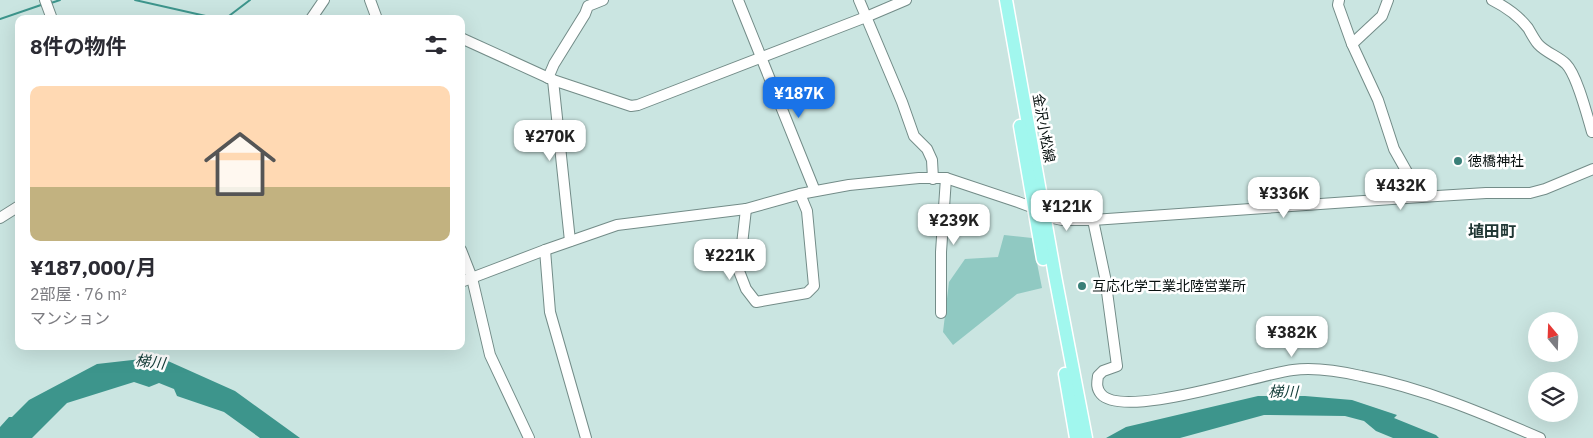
<!DOCTYPE html>
<html lang="ja">
<head>
<meta charset="utf-8">
<style>
	body { margin:0; font-family:"IBM Plex Sans","Noto Sans JP",sans-serif; background:#f2f2f3; color:#2b2b33; height:100vh; display:flex; flex-direction:column; font-size:19px; white-space:nowrap }
	* { box-sizing:border-box; margin:0 }
	p { font-size:16px; color:#7c7c81 }
	.icon { flex:none; width:28px; height:28px; fill:none; stroke:currentColor; stroke-width:2; stroke-linecap:round; stroke-linejoin:round }
	.map { position:relative; flex:1; overflow:hidden }
	.details { position:absolute; left:15px; top:15px; width:450px; height:335px; display:flex; flex-direction:column; background:#fff; border-radius:10px; box-shadow:0 5px 20px #0002 }
	.details>* { flex:none }
	.needle { width:32px; rotate:341deg }
	.controls { position:absolute; left:1528px; top:312px; display:grid; gap:10px }
	.controls a { display:grid; place-items:center; width:50px; height:50px; border-radius:50%; background:#fff; box-shadow:0 5px 20px #0002; font-size:25px }
	.price { position:absolute; translate:-50% -42px; padding:0 11px; border-radius:10px; background:#fff; color:#222; font-size:16px; line-height:32px; filter:drop-shadow(0 1px 2px #0008) }
	.price::after { content:''; position:absolute; left:50%; top:30px; width:15px; height:11px; margin-left:-8px; background:inherit; clip-path:polygon(0 0,100% 0,50% 100%) }
	.price.current { background:#1a73e8; color:#fff }
	ul { padding:0; list-style:none }
	li { display:grid; align-content:center; gap:10px; height:265px; padding:0 15px }
	li+li { border-top:1px solid #e1e1e2 }
	li span { display:grid; place-items:center; height:155px; border-radius:10px; color:#555 }
	li>.icon { margin-inline-start:auto }
	span .icon { width:90px; height:90px; fill:#fffc; stroke-width:1 }
	li b { font-size:21px }
	h2 { display:flex; justify-content:space-between; align-items:center; height:60px; padding:0 15px; font-size:21px }
	.map>svg:first-child { display:block }
	.green { fill:#90c9c2 }
	.water { fill:#3d958c }
	.lines { fill:none; stroke-linecap:round; stroke-linejoin:round }
	.stream { stroke:#3d958c; stroke-width:2 }
	.minor-casing { stroke:#738c88; stroke-width:12 }
	.major-casing { stroke:#fff; stroke-width:15 }
	.minor { stroke:#fff; stroke-width:10 }
	.major { stroke:#a1f7ee; stroke-width:12 }
	.poi-dot { fill:#397f78; stroke:#fff; stroke-width:2 }
	.labels { text-anchor:middle; stroke-width:5; stroke-linejoin:round; paint-order:stroke }
	.street-label { font-size:14px; fill:#081110; stroke:#fff }
	.poi-label { font-size:14px; fill:#081110; stroke:#fff; text-anchor:start }
	.water-label { font-size:15px; font-style:italic; fill:#133c38; stroke:#fff }
	.quarter-label { font-size:16px; font-weight:bold; fill:#203734; stroke:#fff }
</style>
</head>
<body>
<div class="map">
<svg width="1593" height="438" viewBox="0 0 1593 438">
	<rect width="100%" height="100%" fill="#cae5e1"/>
	<polygon class="green" points="1004,235 1032,238 1042,288 1017,294 953,345 943,332 949,282 965,259 998,257"/>
	<g class="water">
		<polygon points="159,357 235,391 300,438 260,438 224,412 177,396 174,389 159,383 149,387 134,382 67,403 32,438 0,438 0,427 9,417 12,417 29,400 97,364"/>
		<polygon points="1258,396 1305,396 1352,400 1397,415 1394,418 1436,435 1439,438 1393,438 1376,431 1364,421 1345,416 1264,415 1180,438 1106,438 1126,427"/>
	</g>
	<g class="lines">
		<g class="stream">
			<polyline points="135,0 219,19"/>
			<polyline points="51,3 60,0"/>
			<polyline points="0,19 41,5"/>
			<polyline points="225,19 250,0"/>
		</g>
		<defs>
			<g id="minor">
				<polyline points="45,0 52,19"/>
				<polyline points="370,0 377,19"/>
				<polyline points="738,0 815,191"/>
				<polyline points="859,0 902,102 914,136 927,149 932,160 933,179"/>
				<polyline points="1339,0 1338,5 1352,44 1378,100 1394,149 1421,197"/>
				<path d="M 1492,0 C 1506,7 1518,15 1528,28 C 1531,33 1534,39 1538,44 C 1546,53 1558,56 1566,64 C 1577,75 1587,115 1592,132"/>
				<polyline points="311,19 324,0"/>
				<polyline points="461,38 553,80 631,106 638,105 866,17 906,0"/>
				<polyline points="1352,44 1382,16 1388,0"/>
				<polyline points="548,78 554,64 585,14 588,6 603,0"/>
				<polyline points="553,80 570,241"/>
				<polyline points="746,209 739,271 746,289 756,302 807,293 814,286 807,211 800,194"/>
				<polyline points="1044,216 1062,220 1093,220 1421,197 1486,193 1530,193 1545,189 1593,169"/>
				<polyline points="0,218 19,206"/>
				<path d="M 1093,220 L 1105,277 L 1117,366 L 1103,371 L 1098,376 C 1097,383 1096,388 1101,394 C 1123,420 1259,374 1293,370 C 1315,367 1339,371 1361,376 C 1423,388 1482,413 1540,438"/>
				<polyline points="461,250 472,278 490,355 529,438"/>
				<polyline points="545,250 550,312 586,438"/>
				<polyline points="461,282 545,250 617,225 746,209 800,194 849,185 919,178 946,178 1018,202 1034,208"/>
				<polyline points="941,313 941,252 946,178"/>
			</g>
			<g id="major">
				<polyline points="1006,0 1055,276 1086,438"/>
				<polyline points="1020,126 1043,259"/>
				<polyline points="1065,374 1076,438"/>
			</g>
		</defs>
		<use href="#minor" class="minor-casing"/>
		<use href="#major" class="major-casing"/>
		<use href="#minor" class="minor"/>
		<use href="#major" class="major"/>
	</g>
	<g class="poi-dot">
		<circle cx="1458" cy="161" r="5"/>
		<circle cx="1082" cy="286" r="5"/>
	</g>
	<g class="labels">
		<g class="street-label">
			<text transform="translate(1044 128) rotate(80)" y="5">金沢小松線</text>
		</g>
		<g class="poi-label">
			<text x="1468" y="166">徳橋神社</text>
			<text x="1092" y="291">互応化学工業北陸営業所</text>
		</g>
		<g class="water-label">
			<text transform="translate(150 362) rotate(7)" y="5">梯川</text>
			<text transform="translate(1283 392) rotate(1)" y="5">梯川</text>
		</g>
		<g class="quarter-label">
			<text x="1492" y="237">埴田町</text>
		</g>
	</g>
</svg>
<div class="controls">
<a><svg class="needle" viewBox="-14 -14 28 28"><path d="M0-13l5 13h-10z" fill="#e53935"/><path d="M0 13l5-13h-10z" fill="#7c7c81"/></svg></a>
<a><svg class="icon" aria-label="layers" viewBox="0 0 24 24"><path d="M12 4l9 5-9 5-9-5zM3 14l9 5 9-5"/></svg></a>
</div>
<b class="price current" style="left:799px;top:119px">¥187K</b>
<b class="price" style="left:550px;top:162px">¥270K</b>
<b class="price" style="left:1401px;top:211px">¥432K</b>
<b class="price" style="left:1284px;top:219px">¥336K</b>
<b class="price" style="left:1067px;top:232px">¥121K</b>
<b class="price" style="left:954px;top:246px">¥239K</b>
<b class="price" style="left:730px;top:281px">¥221K</b>
<b class="price" style="left:1292px;top:358px">¥382K</b>
<section class="details">
<h2>8件の物件<svg class="icon" aria-label="filters" viewBox="0 0 24 24"><path d="M4 7h16M4 17h16"/><circle cx="9" cy="7" r="2"/><circle cx="15" cy="17" r="2"/></svg></h2>
<ul>
<li><span style="background:linear-gradient(#ffd9b3 65%,#c2b280 0)"><svg class="icon" aria-label="home" viewBox="0 0 24 24"><path d="M3 11l9-7 9 7M6 9v11h12V9"/></svg></span><div><b>¥187,000/月</b><p>2部屋 · 76 m²</p><p>マンション</p></div></li>
</ul>
</section>
</div>
</body>
</html>
